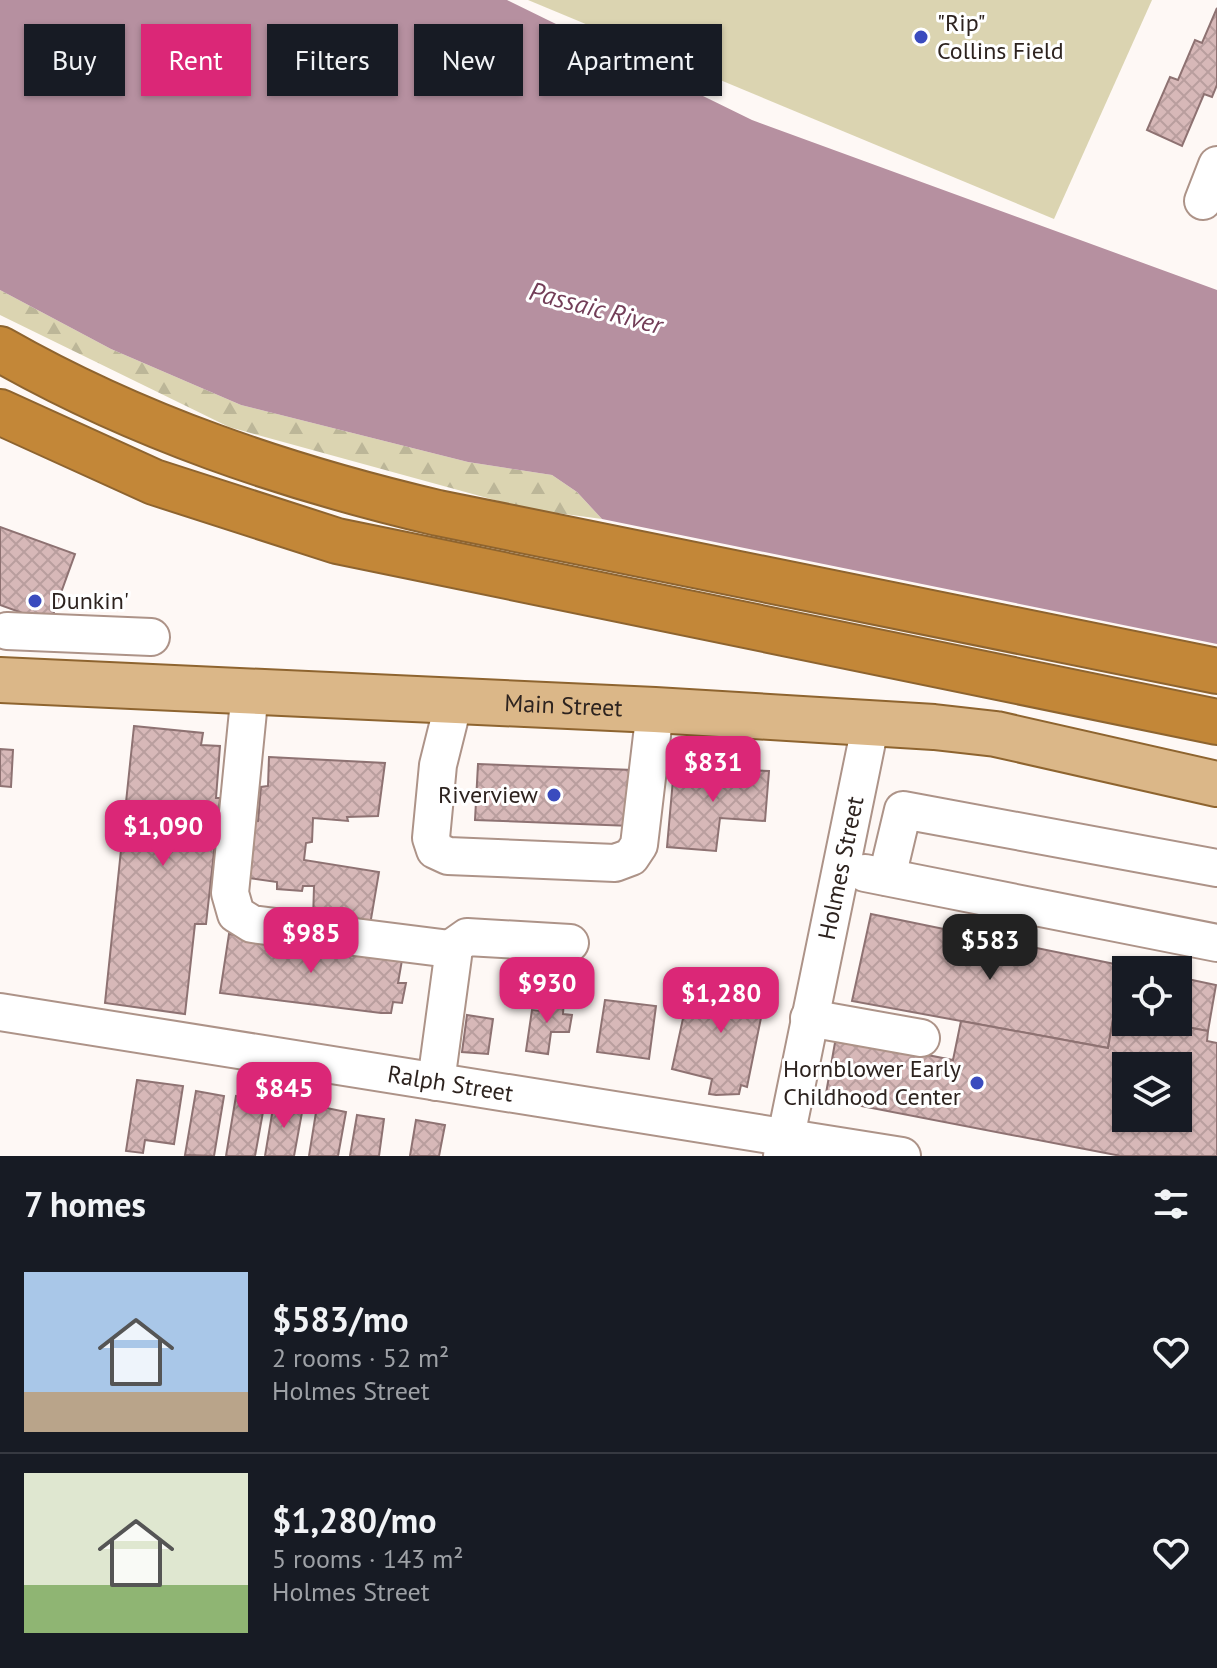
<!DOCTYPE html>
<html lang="en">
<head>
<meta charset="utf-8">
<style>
	body { margin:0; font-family:"PT Sans",sans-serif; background:#20242c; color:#f1f3f6; height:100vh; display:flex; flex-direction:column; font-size:30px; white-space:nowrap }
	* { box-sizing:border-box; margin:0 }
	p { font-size:26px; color:#9ea1a6 }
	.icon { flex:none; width:44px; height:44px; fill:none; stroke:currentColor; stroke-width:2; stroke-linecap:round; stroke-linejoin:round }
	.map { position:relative; height:1156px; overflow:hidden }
	.sheet { display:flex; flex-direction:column; background:#171b24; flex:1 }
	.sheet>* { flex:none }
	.hud { position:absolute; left:24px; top:24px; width:800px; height:72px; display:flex; gap:16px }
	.buttons { position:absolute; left:1112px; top:956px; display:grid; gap:16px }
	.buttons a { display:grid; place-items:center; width:80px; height:80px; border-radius:0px; background:#171b24; box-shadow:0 2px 6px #0004; font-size:40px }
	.price { position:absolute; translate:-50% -68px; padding:0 18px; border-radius:16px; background:#db2777; color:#fff; font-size:26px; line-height:52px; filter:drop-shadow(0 2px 4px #0008) }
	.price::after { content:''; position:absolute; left:50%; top:48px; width:24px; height:18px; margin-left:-12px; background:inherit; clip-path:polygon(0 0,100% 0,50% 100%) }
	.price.current { background:#222; color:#fff }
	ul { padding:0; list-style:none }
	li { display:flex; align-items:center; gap:24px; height:200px; padding:0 24px }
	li+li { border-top:2px solid #363941 }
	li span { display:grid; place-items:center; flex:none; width:224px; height:160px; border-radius:0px; color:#555 }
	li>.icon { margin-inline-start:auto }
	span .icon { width:96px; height:96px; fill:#fffc; stroke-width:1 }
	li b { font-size:34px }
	h2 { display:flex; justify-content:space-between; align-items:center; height:96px; padding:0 24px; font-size:34px }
	.pill { padding:0 28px; border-radius:0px; background:#171b24; box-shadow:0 2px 6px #0004; font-size:28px; line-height:72px }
	.pill.current { background:#db2777; color:#fff }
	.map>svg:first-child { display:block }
	.forest { fill:url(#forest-firs) }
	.park { fill:#dbd4b1 }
	.water { fill:#b690a0 }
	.building { fill:url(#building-cross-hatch); stroke:#8e7272; stroke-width:2; fill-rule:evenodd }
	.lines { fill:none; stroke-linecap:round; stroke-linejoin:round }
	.minor-casing { stroke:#ad9388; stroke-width:40 }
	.major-casing { stroke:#8e642f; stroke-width:48 }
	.highway-casing { stroke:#8e642f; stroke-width:48 }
	.minor { stroke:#fff; stroke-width:36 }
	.major { stroke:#dbb788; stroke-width:44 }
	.highway { stroke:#c38738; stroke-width:44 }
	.poi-dot { fill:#3a4bbe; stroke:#fff; stroke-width:3 }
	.labels { text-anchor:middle; stroke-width:6; stroke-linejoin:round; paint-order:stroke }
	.poi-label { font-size:24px; fill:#2d231f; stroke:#fff; text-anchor:start }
	.street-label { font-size:24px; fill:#2d231f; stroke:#fff }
	.water-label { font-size:26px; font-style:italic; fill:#733e58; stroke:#fff }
</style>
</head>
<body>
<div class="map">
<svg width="1217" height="1156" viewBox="0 0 1217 1156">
	<defs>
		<pattern id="forest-firs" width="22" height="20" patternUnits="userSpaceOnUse" patternTransform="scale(2)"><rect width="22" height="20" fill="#dbd4b1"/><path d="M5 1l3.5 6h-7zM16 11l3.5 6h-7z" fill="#bcb698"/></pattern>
		<pattern id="building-cross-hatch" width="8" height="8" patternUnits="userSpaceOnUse" patternTransform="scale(2)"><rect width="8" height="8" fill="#d7b8b8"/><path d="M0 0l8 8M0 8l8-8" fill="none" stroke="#b99e9e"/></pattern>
	</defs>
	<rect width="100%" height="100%" fill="#fef8f5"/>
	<polygon class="forest" points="0,290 111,349 241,405 468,462 552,475 577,492 602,519 527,509 229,427 0,315"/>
	<polygon class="park" points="528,0 1152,0 1054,219"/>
	<polygon class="water" points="0,0 507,0 752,120 1217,290 1217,644 602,519 577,492 552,475 468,462 241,405 111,349 0,290"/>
	<g class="building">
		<polygon points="1217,8 1217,85 1212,97 1204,94 1182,146 1147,130 1170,77 1178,80 1195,40 1202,43"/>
		<polygon points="0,527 75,554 50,623 0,605"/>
		<polygon points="134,726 203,733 201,745 220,746 216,798 220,798 206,924 195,924 185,1014 105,1003"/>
		<polygon points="0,749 13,750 11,787 0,786"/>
		<polygon points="269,757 385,763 378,816 347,817 348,821 313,818 312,842 306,843 304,860 379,872 370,925 313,921 314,886 303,886 302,891 277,889 277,882 248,878 250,822 258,821 261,787 268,786"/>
		<polygon points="478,764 633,770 631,826 475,820"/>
		<polygon points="674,768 769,771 765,821 720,818 716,851 667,847"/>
		<polygon points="871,914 1144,970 1126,970 1126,1016 1114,1014 1108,1048 852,1001"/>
		<polygon points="229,934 402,960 398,983 406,983 402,1003 393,1002 391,1013 381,1013 220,993"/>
		<polygon points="724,975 736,977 762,990 761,995 765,998 747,1087 741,1085 739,1094 716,1095 709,1094 712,1079 672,1069 689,991 719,996"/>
		<polygon points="1178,977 1216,985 1208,1031 1159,1022 1178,1022"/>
		<polygon points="542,998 564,1000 563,1014 572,1015 569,1032 551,1032 548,1054 526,1051 532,1010 540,1011"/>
		<polygon points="605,1000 656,1006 649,1059 597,1052"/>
		<path d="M 1114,1014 L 1126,1016 L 1126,1022 L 1159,1022 L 1208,1031 L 1207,1041 L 1217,1043 L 1217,1156 L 1121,1156 L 825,1099 L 836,1037 L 953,1060 L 961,1021 L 1108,1048 ZM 1126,1066 L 1178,1066 L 1178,1118 L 1126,1118 Z"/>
		<polygon points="467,1015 493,1019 488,1054 462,1052"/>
		<polygon points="137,1080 183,1086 174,1144 145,1140 143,1153 126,1151"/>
		<polygon points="196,1091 224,1096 214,1156 185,1155"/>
		<polygon points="236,1096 265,1101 255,1156 226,1156"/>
		<polygon points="274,1102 303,1107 294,1156 265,1156"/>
		<polygon points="317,1106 346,1112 338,1156 309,1156"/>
		<polygon points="357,1115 384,1119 379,1156 350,1156"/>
		<polygon points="416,1120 445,1125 439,1156 410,1156"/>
	</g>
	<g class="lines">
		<defs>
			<g id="minor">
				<polyline points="1203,201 1217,165"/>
				<polyline points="7,631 151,637"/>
				<polyline points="250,691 230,893 236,914 252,924 450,949 453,956 436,1082"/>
				<polyline points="454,701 438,765 431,838 435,850 448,856 615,863 631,857 639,845 655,710"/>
				<polyline points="865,873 1217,943"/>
				<polyline points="887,877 903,810 1217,868"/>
				<polyline points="450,949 467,937 570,943"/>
				<path id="s1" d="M 0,1012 L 902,1156"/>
				<polyline points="809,1018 921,1038"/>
				<path id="s2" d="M 782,1156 L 871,722"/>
			</g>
			<g id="major">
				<path id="s3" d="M 0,680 L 655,710 L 934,727 L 996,734 L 1217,784"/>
			</g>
			<g id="highway">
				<path d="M 0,349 C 137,427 285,477 438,513 L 1217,671"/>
				<polyline points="0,412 154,482 337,541 1217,722"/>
			</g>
		</defs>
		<use href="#minor" class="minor-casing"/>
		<use href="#major" class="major-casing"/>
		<use href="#highway" class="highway-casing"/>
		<use href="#minor" class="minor"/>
		<use href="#major" class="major"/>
		<use href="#highway" class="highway"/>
	</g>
	<g class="poi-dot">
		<circle cx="921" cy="37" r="8"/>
		<circle cx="35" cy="601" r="8"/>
		<circle cx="554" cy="795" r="8"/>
		<circle cx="977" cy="1083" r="8"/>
	</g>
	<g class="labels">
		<g class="poi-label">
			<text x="937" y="31">"Rip"<tspan x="937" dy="28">Collins Field</tspan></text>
			<text x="51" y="609">Dunkin'</text>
			<text x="538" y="803" text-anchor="end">Riverview</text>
			<text x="961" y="1077" text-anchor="end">Hornblower Early<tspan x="961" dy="28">Childhood Center</tspan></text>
		</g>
		<g class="street-label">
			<text dy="8" stroke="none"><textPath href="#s3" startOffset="564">Main Street</textPath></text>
			<text dy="8" stroke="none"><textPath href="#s2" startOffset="294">Holmes Street</textPath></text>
			<text dy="8" stroke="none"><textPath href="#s1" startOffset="456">Ralph Street</textPath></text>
		</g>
		<g class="water-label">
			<text transform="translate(596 308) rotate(15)" y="9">Passaic River</text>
		</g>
	</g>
</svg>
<div class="buttons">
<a><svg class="icon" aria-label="locate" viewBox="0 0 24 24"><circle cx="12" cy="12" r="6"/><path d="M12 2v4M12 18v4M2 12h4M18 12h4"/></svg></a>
<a><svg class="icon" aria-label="layers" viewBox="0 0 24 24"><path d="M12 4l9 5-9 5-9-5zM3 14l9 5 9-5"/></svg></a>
</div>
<b class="price" style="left:713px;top:804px">$831</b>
<b class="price" style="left:163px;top:868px">$1,090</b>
<b class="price" style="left:311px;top:975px">$985</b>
<b class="price current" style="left:990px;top:982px">$583</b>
<b class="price" style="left:547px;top:1025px">$930</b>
<b class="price" style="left:721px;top:1035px">$1,280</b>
<b class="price" style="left:284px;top:1130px">$845</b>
<div class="hud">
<a class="pill">Buy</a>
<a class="pill current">Rent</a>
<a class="pill">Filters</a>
<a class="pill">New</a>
<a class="pill">Apartment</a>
</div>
</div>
<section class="sheet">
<h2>7 homes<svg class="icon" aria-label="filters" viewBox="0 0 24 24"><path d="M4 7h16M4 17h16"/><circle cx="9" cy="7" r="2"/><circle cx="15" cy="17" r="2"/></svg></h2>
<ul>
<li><span style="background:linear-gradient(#a9c7e8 75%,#b9a48a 0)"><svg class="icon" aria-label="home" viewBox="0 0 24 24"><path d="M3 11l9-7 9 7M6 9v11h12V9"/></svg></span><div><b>$583/mo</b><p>2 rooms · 52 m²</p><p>Holmes Street</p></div><svg class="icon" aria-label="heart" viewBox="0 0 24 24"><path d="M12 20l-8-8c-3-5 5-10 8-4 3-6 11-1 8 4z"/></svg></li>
<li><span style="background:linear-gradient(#dfe7d0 70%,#8fb573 0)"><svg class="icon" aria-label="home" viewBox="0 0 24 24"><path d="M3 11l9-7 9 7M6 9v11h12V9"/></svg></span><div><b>$1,280/mo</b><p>5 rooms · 143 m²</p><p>Holmes Street</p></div><svg class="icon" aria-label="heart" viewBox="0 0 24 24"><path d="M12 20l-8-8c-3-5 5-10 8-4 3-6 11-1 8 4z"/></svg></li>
</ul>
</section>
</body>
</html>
